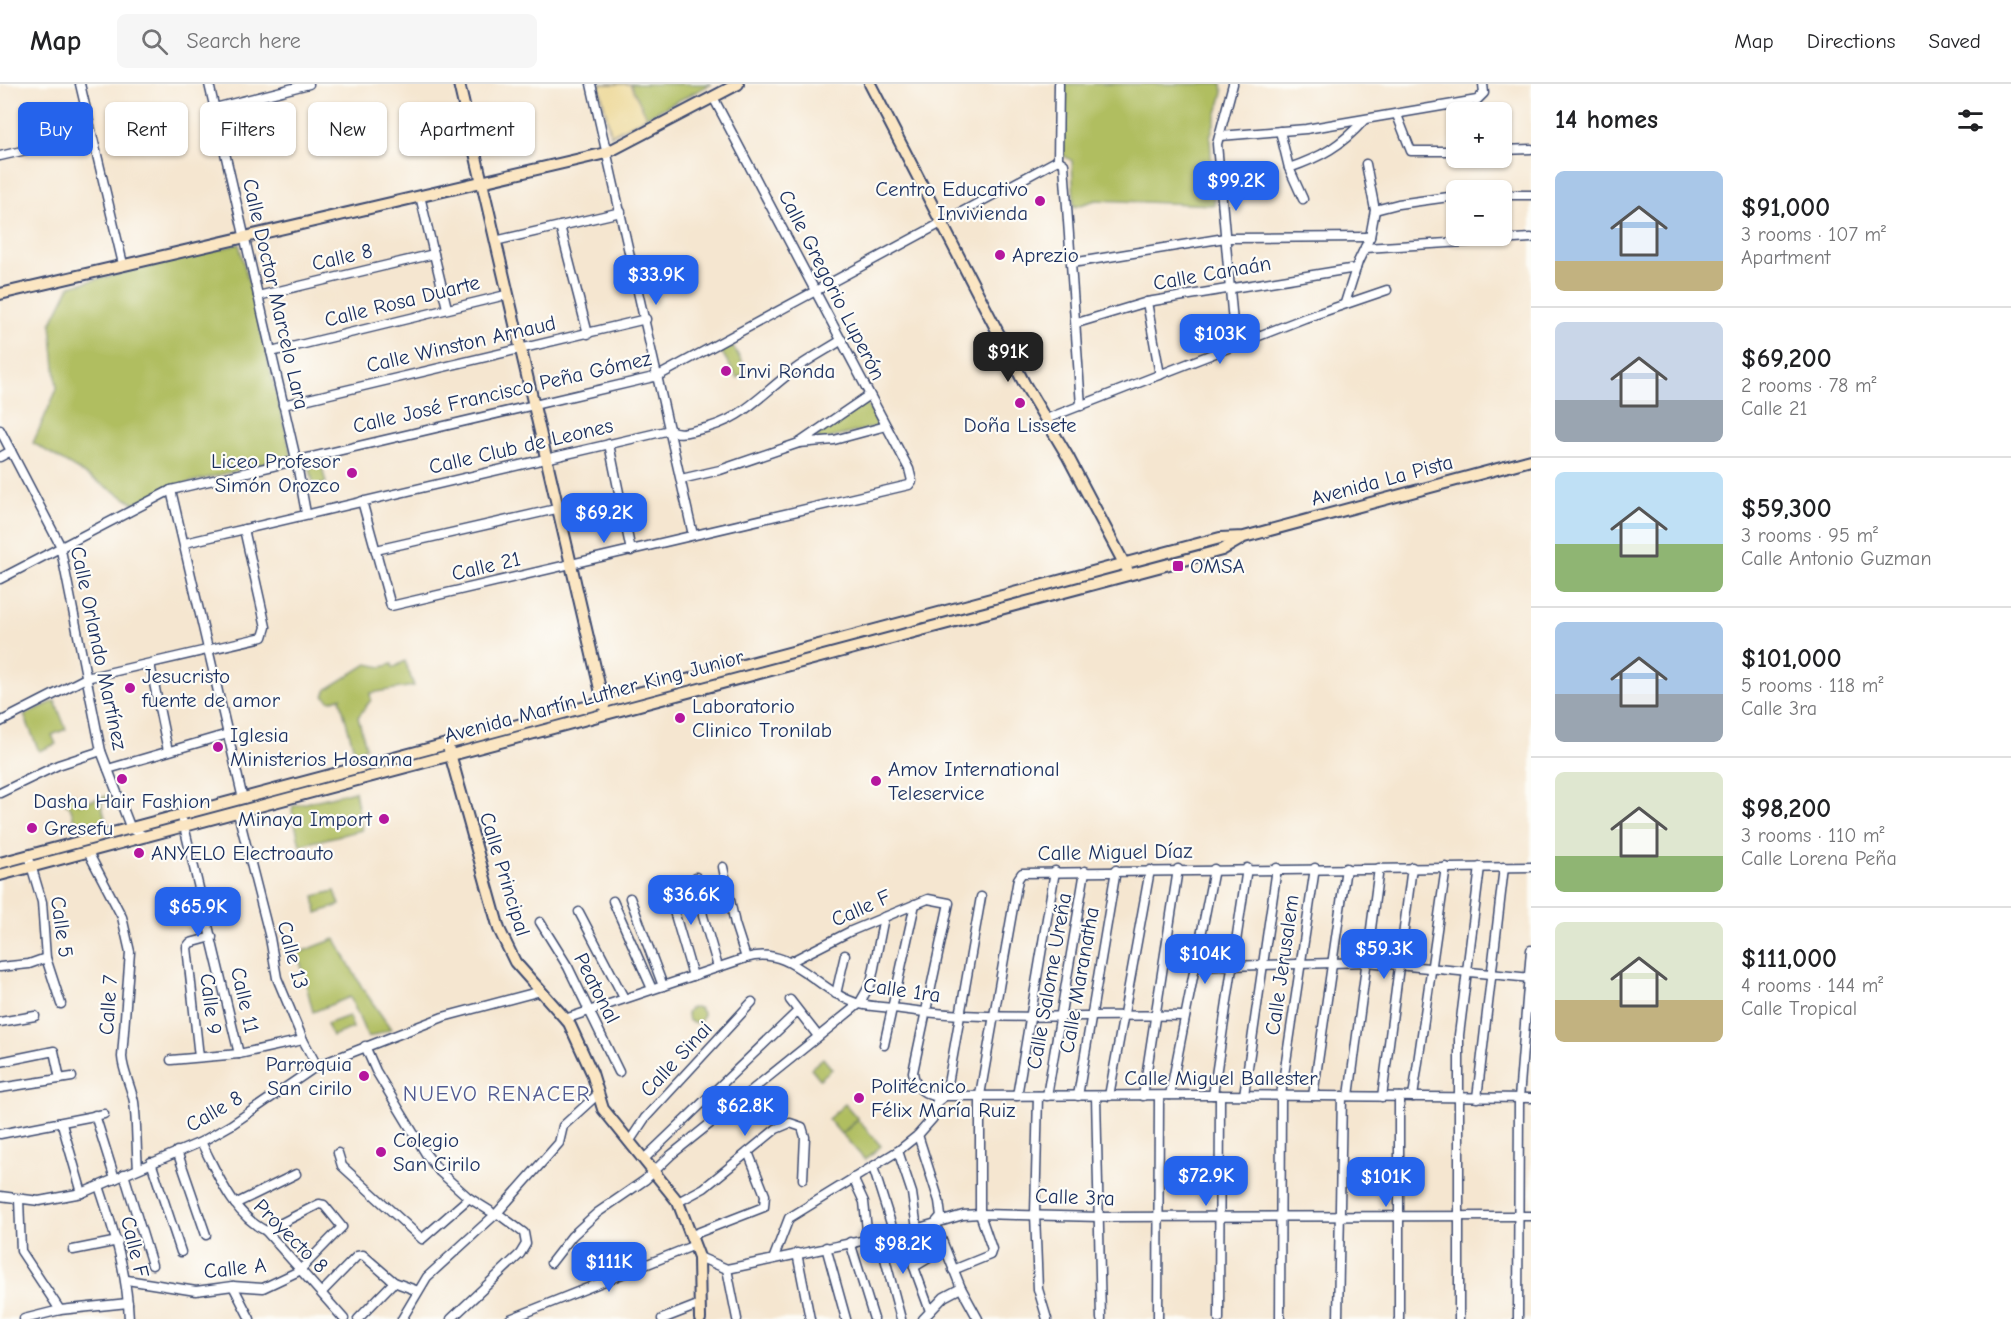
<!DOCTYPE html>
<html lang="en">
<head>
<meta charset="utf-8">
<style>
	body { margin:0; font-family:"Comic Neue",sans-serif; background:#f6f6f6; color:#202124; height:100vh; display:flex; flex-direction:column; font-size:22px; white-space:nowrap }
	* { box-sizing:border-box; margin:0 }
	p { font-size:20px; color:#757577 }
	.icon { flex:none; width:33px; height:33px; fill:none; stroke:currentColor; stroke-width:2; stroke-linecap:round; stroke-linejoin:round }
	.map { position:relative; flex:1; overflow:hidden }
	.side { display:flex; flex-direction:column; background:#fff; width:480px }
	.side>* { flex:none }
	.hud { position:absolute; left:18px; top:18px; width:570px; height:54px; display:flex; gap:12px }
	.tools { position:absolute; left:1446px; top:18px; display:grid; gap:12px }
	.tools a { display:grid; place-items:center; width:66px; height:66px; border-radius:9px; background:#fff; box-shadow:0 2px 4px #0004; font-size:30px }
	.price { position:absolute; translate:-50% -51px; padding:0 14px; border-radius:12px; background:#2563eb; color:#fff; font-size:20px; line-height:39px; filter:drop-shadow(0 2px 3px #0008) }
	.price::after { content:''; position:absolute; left:50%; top:36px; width:18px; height:14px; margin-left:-9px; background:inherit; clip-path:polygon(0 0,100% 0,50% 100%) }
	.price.current { background:#222; color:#fff }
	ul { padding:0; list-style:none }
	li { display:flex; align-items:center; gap:18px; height:150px; padding:0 24px }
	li+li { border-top:2px solid #e0e0e0 }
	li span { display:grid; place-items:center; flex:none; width:168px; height:120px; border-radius:9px; color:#555 }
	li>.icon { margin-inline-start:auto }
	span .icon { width:72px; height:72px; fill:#fffc; stroke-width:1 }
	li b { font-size:26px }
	h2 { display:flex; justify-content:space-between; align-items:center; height:72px; padding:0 24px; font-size:26px }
	.tag { padding:0 21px; border-radius:9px; background:#fff; box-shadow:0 2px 4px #0004; font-size:21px; line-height:54px }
	.tag.current { background:#2563eb; color:#fff }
	header { display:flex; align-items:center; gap:36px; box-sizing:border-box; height:84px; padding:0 30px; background:#fff; border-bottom:2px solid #e0e0e0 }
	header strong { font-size:28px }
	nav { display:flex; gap:33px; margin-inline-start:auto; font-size:21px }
	.search { width:420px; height:54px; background:#f6f6f6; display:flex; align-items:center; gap:15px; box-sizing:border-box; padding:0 21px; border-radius:9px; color:#757577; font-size:22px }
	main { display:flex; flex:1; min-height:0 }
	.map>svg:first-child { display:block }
	.green { fill:#b0be60; stroke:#66765f; stroke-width:1.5 }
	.sand { fill:#eeda9e; stroke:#84847e; stroke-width:1.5 }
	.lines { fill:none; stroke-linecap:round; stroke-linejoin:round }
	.street-casing { stroke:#3c4a6f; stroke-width:11 }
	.secondary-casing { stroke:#3c4a6f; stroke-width:14 }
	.street { stroke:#fff; stroke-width:8 }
	.secondary { stroke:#fbe6c3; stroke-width:10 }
	.poi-dot { fill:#b5179e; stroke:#fdfcf7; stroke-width:2 }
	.labels { text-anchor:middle; stroke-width:4.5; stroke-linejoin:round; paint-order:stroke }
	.poi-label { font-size:21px; fill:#1b2f5e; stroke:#fdfcf7; text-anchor:start }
	.street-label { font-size:21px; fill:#1b2f5e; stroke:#fdfcf7 }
	.neighbourhood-label { font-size:22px; letter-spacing:1.5px; fill:#515a91; stroke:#fdfcf7 }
</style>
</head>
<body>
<header>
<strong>Map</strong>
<div class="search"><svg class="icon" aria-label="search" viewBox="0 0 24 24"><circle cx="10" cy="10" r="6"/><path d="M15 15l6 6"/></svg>Search here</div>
<nav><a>Map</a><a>Directions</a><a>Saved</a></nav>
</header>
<main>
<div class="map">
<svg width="1531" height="1235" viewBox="0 0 1531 1235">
	<rect width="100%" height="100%" fill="#fdfcf7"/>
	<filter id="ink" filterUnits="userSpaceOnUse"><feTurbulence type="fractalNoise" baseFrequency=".0167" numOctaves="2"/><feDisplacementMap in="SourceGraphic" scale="12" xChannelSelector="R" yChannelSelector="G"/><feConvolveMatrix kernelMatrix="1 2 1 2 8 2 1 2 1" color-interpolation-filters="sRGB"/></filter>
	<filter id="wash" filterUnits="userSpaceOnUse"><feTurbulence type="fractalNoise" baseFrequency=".008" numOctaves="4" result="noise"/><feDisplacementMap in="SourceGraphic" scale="24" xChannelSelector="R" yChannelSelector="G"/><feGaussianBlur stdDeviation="1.35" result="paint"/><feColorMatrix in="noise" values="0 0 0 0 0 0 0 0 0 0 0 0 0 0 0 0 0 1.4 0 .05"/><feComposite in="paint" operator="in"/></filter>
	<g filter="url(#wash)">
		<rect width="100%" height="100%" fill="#f5e6d0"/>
		<g class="green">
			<polygon points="599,0 711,0 611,51"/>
			<polygon points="1064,0 1222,0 1223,9 1210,53 1214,121 1096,116 1074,123 1072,77 1063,71"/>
			<polygon points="239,160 292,373 167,404 135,420 33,359 57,305 51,240 70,202"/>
			<polygon points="732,261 748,288 737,294 721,267"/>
			<polygon points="866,318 879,342 819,357 817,352"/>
			<polygon points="321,379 326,399 314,402 309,382"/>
			<polygon points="405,577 414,602 370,609 371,616 358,633 366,663 355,670 340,615 342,613 330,617 324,612 327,605 367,580 382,583 392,580 393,584"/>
			<polygon points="55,617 66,645 52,651 56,660 39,667 24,631"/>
			<polygon points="355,707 362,746 300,761 292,727 293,722"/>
			<polygon points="68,708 75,710 79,720 110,711 111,715 101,718 107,742 79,749 70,723 59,713"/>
			<polygon points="335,807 340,821 317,829 314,812"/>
			<polygon points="335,855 363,905 391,945 368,954 350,913 313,928 298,869"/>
			<circle cx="695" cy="931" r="8"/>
			<polygon points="349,932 353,944 332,952 327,940"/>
			<polygon points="823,974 832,985 820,995 811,984"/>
			<polygon points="845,1020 858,1035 841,1050 828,1035"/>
			<polygon points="858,1036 881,1062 865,1076 842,1050"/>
		</g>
		<polygon class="sand" points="599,0 630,0 647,33 611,51"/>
	</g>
	<g filter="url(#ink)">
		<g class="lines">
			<defs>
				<g id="street">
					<polyline points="80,0 123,180"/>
					<polyline points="209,0 296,375 306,429"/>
					<polyline points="591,0 693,451"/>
					<polyline points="1059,0 1058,76 1064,80 1081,322"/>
					<polyline points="1233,0 1217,60 1235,261"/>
					<polyline points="215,24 309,0"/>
					<polyline points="1397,31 1411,67 1456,67"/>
					<polyline points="1280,47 1289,84 1303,115"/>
					<polyline points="1220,52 1306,45 1477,16 1484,9 1483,0"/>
					<polyline points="1502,66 1531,65"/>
					<polyline points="0,72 92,51"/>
					<path d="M 1289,84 C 1321,73 1341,62 1364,36"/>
					<polyline points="1502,111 1531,111"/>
					<polyline points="420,112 447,224"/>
					<polyline points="1375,126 1398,120 1456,112"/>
					<polyline points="560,142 588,250"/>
					<polyline points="495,157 621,128"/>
					<polyline points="1365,164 1531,154"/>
					<polyline points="1072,179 1225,154 1370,153"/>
					<polyline points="258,212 434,170"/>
					<polyline points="1147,218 1160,291"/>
					<polyline points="1345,219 1358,178 1370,153 1375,126 1366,80"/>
					<polyline points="1077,239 1147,218 1356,184"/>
					<polyline points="271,268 506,211"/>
					<polyline points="283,321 646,235"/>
					<polyline points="1046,335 1305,234 1387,206"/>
					<polyline points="0,346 60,461 101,667 131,745 146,753"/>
					<polyline points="799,359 834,356 886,342"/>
					<polyline points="609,360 631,467"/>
					<polyline points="0,373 11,367"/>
					<polyline points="681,395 720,386 799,359 869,311"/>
					<polyline points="171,406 243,715"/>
					<polyline points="362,417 391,522 909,401 912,397 909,385 713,13"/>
					<path d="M 185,459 L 670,346 C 678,351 687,348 697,346 C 741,338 760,311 794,286 C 809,275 826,266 842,256"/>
					<polyline points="376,466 556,425"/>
					<polyline points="0,495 171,406 658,292 1058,76"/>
					<polyline points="150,580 168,667"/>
					<polyline points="0,638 86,594 263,553 266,543 244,445"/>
					<polyline points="108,685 228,650"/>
					<polyline points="0,709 58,681 101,667"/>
					<polyline points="238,729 270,854 277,894 303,956 317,982"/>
					<polyline points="183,738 239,970"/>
					<path d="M 88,768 L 122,833 L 130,868 L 122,973 C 123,988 131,1002 134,1018 C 137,1039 136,1062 138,1084"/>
					<polyline points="28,771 42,818 46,874 61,920"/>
					<polyline points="723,783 735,840 746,874"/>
					<polyline points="696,793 703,832 718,883"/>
					<polyline points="666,800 693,892"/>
					<polyline points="630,814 663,902"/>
					<polyline points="613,817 652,905"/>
					<polyline points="579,828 624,914"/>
					<polyline points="540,838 568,883 619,988"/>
					<path d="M 790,878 L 851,847 L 928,815 L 949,819 L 913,988 C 915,1002 920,1008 934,1012 L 1213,1011 L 1531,1014"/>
					<polyline points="0,883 29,880 46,874"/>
					<polyline points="1195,883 1367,878 1531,894"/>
					<polyline points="836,910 845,871"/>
					<polyline points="790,916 818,952"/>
					<path d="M 565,935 L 746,874 C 793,860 817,909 860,920 C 874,923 888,923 901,925 C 996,939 1091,929 1185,932"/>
					<polyline points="0,938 35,932"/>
					<polyline points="884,961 915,820"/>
					<polyline points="199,973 187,863 190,859 212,853"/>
					<polyline points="171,976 239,970 303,956"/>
					<polyline points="0,978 54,967 60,995"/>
					<polyline points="0,1004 72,993"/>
					<polyline points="1170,1011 1214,785"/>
					<polyline points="1213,1011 1247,784"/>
					<polyline points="1244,1011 1277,784"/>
					<polyline points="1017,1012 1055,787"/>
					<polyline points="1038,1012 1035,1130 1038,1205 1047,1235"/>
					<polyline points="1047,1012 1085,787"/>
					<polyline points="1078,1012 1116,786"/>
					<polyline points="1096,1012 1101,1235"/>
					<polyline points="1109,1012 1150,786"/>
					<polyline points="1143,1012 1178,785"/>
					<polyline points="1313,1012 1346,784"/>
					<polyline points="1349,1012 1379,784"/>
					<polyline points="1382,1013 1412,783"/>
					<polyline points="1413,1013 1446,783"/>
					<polyline points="1477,1014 1504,783"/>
					<polyline points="95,1031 115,1095"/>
					<polyline points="62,1040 82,1109"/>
					<polyline points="0,1050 104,1030"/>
					<polyline points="918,1051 939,1117 941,1132 935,1139 961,1204 978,1235"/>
					<path d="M 201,1058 C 218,1090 232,1130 266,1147 L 344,1235"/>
					<polyline points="629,1058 645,1034 752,918"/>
					<polyline points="177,1067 206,1151"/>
					<polyline points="898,1067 912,1109 917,1145"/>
					<polyline points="338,1069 342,1082 422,1155 469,1114 440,1088 426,1070 376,987 365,962"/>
					<polyline points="644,1075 797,928"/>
					<polyline points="151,1078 181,1168"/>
					<polyline points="873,1083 894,1149"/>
					<polyline points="124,1090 152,1181"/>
					<polyline points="853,1094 864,1118 868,1156"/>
					<path d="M 99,1102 C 114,1147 127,1188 129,1235"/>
					<polyline points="0,1112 39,1117 82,1109 201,1058 231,1041 317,982 443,933 541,907"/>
					<polyline points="469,1114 490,1127"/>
					<polyline points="19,1115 21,1167 60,1226"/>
					<polyline points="678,1118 704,1104 776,1045 790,1039 802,1043 805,1053 803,1095"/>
					<polyline points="235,1120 296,1090"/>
					<polyline points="909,1147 914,1183 930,1227"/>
					<polyline points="692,1151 764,1123 765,1111 748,1068"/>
					<polyline points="879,1152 901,1235"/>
					<polyline points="850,1158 874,1235"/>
					<polyline points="826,1163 846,1235"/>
					<polyline points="73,1166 118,1157"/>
					<polyline points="797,1169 810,1235"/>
					<polyline points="699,1173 727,1185 909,1147 963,1131 980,1130 1100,1133 1531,1132"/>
					<polyline points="774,1173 789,1134 898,1067 918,1051 933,1034 936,1019 946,1011 981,813"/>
					<polyline points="551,1179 572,1152 597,1129 645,1096 671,1071 859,920 871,899 884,833"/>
					<polyline points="914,1183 944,1165"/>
					<polyline points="727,1185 737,1235"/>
					<polyline points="953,1186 990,1171 992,1165 980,1130 980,1011 1018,795 1022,789 1531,783"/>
					<polyline points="127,1196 196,1207 233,1202 263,1204 299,1187 342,1143 324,1121 319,1120 266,1147"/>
					<polyline points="233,1202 250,1235"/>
					<polyline points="322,1208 357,1172 363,1171 394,1198 418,1207"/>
					<polyline points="24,1235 60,1226 128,1219"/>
					<polyline points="358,1235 394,1198"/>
					<polyline points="402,1235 427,1193 497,1129 559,1059 563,1042 597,1011"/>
					<polyline points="451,1235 520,1170 526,1160 524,1149 497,1129"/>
					<polyline points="510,1235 695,1161"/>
					<polyline points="662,1235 698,1221"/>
					<polyline points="923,1235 944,1213 961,1204"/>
					<polyline points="1158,1235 1159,1012"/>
					<polyline points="1219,1235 1220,1011"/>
					<polyline points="1280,1235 1281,1011 1315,784"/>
					<polyline points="1338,1235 1342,1012"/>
					<polyline points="1399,1235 1399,1013"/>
					<polyline points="1459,1235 1459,951 1480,783"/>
					<polyline points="1518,1235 1519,1014 1531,866"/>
				</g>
				<g id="secondary">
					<polyline points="459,0 604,622"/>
					<polyline points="870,0 1024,299 1068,373 1127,485"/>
					<polyline points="0,210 606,69 738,0"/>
					<polyline points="449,666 499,845 515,878 569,939 592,989 603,1025 678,1118 699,1173 700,1235"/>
					<polyline points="0,779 1220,454 1244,453 1531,376"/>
					<polyline points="0,791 1222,466 1241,455"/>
				</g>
			</defs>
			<use href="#street" class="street-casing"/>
			<use href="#secondary" class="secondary-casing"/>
			<use href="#street" class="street"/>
			<use href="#secondary" class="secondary"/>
		</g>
	</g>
	<g class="poi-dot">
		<circle cx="1040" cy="117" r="6"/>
		<circle cx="1000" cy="171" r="6"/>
		<circle cx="726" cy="287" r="6"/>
		<circle cx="1020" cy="319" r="6"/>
		<circle cx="352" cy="389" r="6"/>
		<rect x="1172" y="476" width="12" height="12" rx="3"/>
		<circle cx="130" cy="604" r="6"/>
		<circle cx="680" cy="634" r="6"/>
		<circle cx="218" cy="663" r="6"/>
		<circle cx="122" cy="695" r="6"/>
		<circle cx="876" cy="697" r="6"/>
		<circle cx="384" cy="735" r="6"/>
		<circle cx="32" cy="744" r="6"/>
		<circle cx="139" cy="769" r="6"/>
		<circle cx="364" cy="992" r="6"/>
		<circle cx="859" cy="1014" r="6"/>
		<circle cx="381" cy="1068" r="6"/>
	</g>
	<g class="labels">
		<g class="poi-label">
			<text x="1028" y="112" text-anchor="end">Centro Educativo<tspan x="1028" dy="24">Invivienda</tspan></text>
			<text x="1012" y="178">Aprezio</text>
			<text x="738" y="294">Invi Ronda</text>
			<text x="1020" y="348" text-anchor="middle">Doña Lissete</text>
			<text x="340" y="384" text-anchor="end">Liceo Profesor<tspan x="340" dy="24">Simón Orozco</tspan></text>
			<text x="1190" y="489">OMSA</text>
			<text x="142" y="599">Jesucristo<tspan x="142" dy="24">fuente de amor</tspan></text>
			<text x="692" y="629">Laboratorio<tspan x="692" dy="24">Clinico Tronilab</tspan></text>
			<text x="230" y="658">Iglesia<tspan x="230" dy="24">Ministerios Hosanna</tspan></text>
			<text x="888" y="692">Amov International<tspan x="888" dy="24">Teleservice</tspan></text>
			<text x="122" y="724" text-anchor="middle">Dasha Hair Fashion</text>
			<text x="372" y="742" text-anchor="end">Minaya Import</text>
			<text x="44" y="751">Gresefu</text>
			<text x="151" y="776">ANYELO Electroauto</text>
			<text x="352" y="987" text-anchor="end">Parroquia<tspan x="352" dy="24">San cirilo</tspan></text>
			<text x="871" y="1009">Politécnico<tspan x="871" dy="24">Félix María Ruiz</tspan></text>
			<text x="393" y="1063">Colegio<tspan x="393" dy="24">San Cirilo</tspan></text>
		</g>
		<g class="street-label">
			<text transform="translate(342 173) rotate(-13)" y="7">Calle 8</text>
			<text transform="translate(1212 189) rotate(-10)" y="7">Calle Canaán</text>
			<text transform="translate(832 201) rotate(63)" y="7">Calle Gregorio Luperón</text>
			<text transform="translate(276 210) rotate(77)" y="7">Calle Doctor Marcelo Lara</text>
			<text transform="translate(402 217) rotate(-14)" y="7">Calle Rosa Duarte</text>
			<text transform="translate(461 260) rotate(-13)" y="7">Calle Winston Arnaud</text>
			<text transform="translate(502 308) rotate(-13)" y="7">Calle José Francisco Peña Gómez</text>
			<text transform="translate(521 362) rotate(-13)" y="7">Calle Club de Leones</text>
			<text transform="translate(1382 396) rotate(-15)" y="7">Avenida La Pista</text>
			<text transform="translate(486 482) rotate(-13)" y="7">Calle 21</text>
			<text transform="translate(99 564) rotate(78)" y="7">Calle Orlando Martínez</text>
			<text transform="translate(594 612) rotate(-15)" y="7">Avenida Martín Luther King Junior</text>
			<text transform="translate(1115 768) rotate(-1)" y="7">Calle Miguel Díaz</text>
			<text transform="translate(505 790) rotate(73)" y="7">Calle Principal</text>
			<text transform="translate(861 824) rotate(-24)" y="7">Calle F</text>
			<text transform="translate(62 843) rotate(82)" y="7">Calle 5</text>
			<text transform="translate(293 871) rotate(75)" y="7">Calle 13</text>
			<text transform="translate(1282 881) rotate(-82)" y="7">Calle Jerusalem</text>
			<text transform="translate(1079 896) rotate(-80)" y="7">Calle Maranatha</text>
			<text transform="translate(1049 897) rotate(-80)" y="7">Calle Salome Ureña</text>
			<text transform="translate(597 904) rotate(63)" y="7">Peatonal</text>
			<text transform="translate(902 906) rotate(8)" y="7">Calle 1ra</text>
			<text transform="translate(245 916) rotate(77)" y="7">Calle 11</text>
			<text transform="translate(211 920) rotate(83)" y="7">Calle 9</text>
			<text transform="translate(108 921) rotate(-86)" y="7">Calle 7</text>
			<text transform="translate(676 975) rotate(-47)" y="7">Calle Sinai</text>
			<text x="1221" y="1001">Calle Miguel Ballester</text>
			<text transform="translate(214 1027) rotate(-30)" y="7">Calle 8</text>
			<text transform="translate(1075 1113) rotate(2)" y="7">Calle 3ra</text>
			<text transform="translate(291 1152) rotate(45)" y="7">Proyecto 8</text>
			<text transform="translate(135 1163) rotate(76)" y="7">Calle F</text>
			<text transform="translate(235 1184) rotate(-6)" y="7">Calle A</text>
		</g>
		<g class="neighbourhood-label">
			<text x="497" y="1017">NUEVO RENACER</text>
		</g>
	</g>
</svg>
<div class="tools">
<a>+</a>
<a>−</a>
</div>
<b class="price" style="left:1236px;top:128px">$99.2K</b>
<b class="price" style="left:656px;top:222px">$33.9K</b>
<b class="price" style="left:1220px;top:281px">$103K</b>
<b class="price current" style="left:1008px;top:299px">$91K</b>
<b class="price" style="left:604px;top:460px">$69.2K</b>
<b class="price" style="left:691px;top:842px">$36.6K</b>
<b class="price" style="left:198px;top:854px">$65.9K</b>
<b class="price" style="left:1384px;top:896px">$59.3K</b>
<b class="price" style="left:1205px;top:901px">$104K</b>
<b class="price" style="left:745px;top:1053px">$62.8K</b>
<b class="price" style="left:1206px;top:1123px">$72.9K</b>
<b class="price" style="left:1386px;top:1124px">$101K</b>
<b class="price" style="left:903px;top:1191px">$98.2K</b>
<b class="price" style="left:609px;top:1209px">$111K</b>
<div class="hud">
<a class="tag current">Buy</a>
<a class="tag">Rent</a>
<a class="tag">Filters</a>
<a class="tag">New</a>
<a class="tag">Apartment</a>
</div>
</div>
<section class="side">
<h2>14 homes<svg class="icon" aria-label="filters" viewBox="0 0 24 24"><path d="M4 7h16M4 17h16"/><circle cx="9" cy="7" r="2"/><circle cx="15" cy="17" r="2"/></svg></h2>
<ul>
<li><span style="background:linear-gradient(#a9c7e8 75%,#c2b280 0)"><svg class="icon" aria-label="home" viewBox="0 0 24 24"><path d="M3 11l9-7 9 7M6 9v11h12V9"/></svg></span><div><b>$91,000</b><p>3 rooms · 107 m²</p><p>Apartment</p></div></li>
<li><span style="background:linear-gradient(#c9d6e8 65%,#9aa5b1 0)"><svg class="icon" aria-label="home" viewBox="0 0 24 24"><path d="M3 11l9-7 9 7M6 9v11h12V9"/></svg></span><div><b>$69,200</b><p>2 rooms · 78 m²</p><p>Calle 21</p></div></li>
<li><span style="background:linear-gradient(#bfe0f5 60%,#8fb573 0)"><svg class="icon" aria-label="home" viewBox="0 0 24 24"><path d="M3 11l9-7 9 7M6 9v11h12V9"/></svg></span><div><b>$59,300</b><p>3 rooms · 95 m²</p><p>Calle Antonio Guzman</p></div></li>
<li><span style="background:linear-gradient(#a9c7e8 60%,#9aa5b1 0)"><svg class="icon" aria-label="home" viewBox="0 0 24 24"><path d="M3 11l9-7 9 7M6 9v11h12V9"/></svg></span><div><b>$101,000</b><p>5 rooms · 118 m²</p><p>Calle 3ra</p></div></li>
<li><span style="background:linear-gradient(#dfe7d0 70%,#8fb573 0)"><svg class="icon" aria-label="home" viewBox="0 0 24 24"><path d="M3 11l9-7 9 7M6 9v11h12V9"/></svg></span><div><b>$98,200</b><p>3 rooms · 110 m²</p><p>Calle Lorena Peña</p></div></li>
<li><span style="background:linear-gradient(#dfe7d0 65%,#c2b280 0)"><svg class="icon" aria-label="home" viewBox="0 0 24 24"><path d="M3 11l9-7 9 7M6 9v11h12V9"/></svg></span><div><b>$111,000</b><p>4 rooms · 144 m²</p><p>Calle Tropical</p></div></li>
</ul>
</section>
</main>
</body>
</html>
